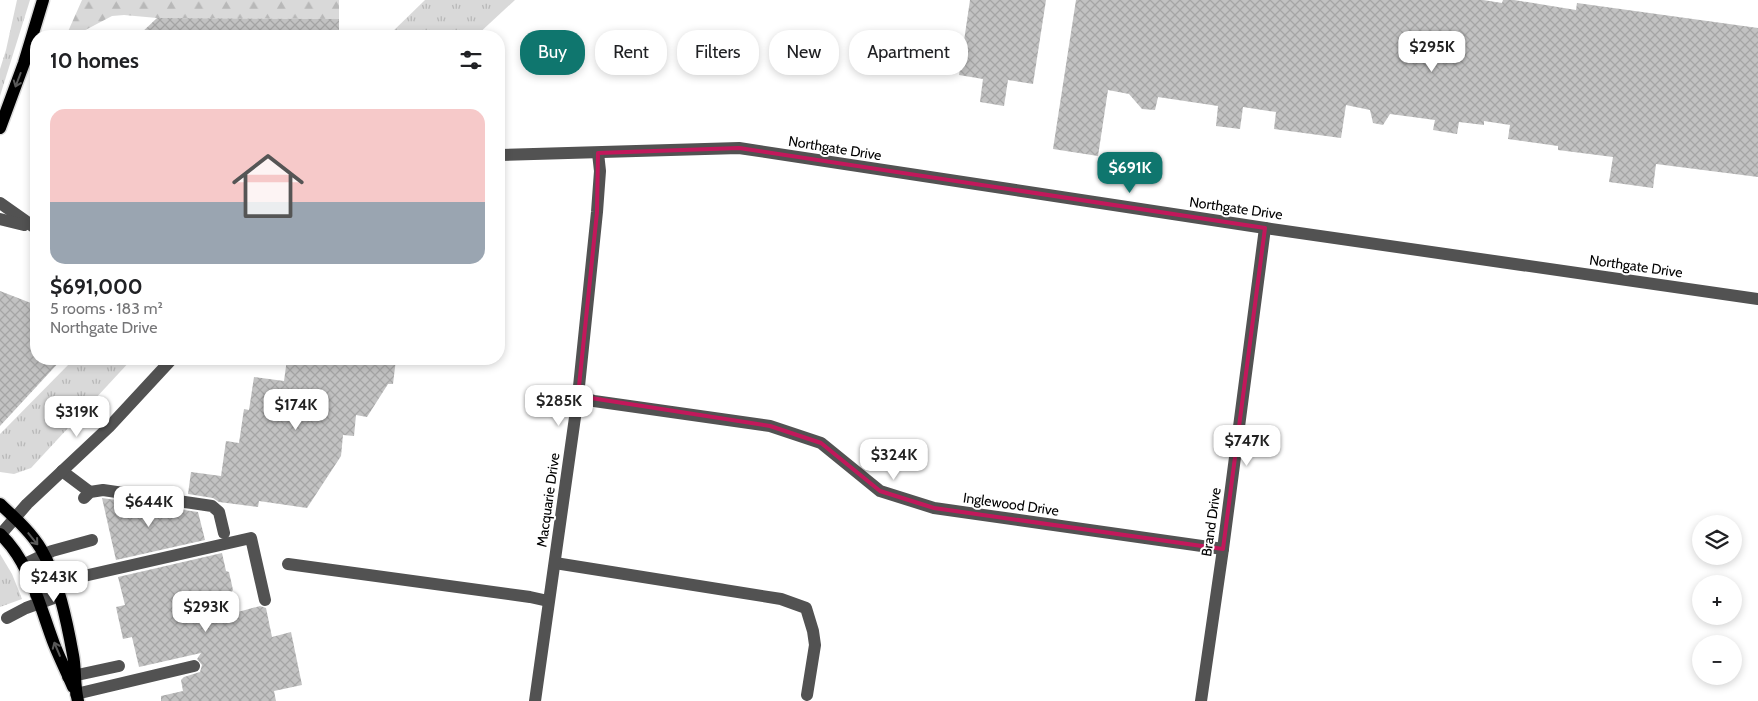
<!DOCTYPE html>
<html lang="en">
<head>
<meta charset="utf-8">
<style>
	body { margin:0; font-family:Cabin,sans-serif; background:#f2f2f2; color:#202124; height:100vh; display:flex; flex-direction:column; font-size:19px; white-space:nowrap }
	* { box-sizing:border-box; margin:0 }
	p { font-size:16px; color:#757577 }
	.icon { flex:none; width:28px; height:28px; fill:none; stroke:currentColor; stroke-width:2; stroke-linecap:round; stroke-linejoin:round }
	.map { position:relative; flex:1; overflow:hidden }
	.drawer { position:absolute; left:30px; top:30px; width:475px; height:335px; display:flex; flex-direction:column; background:#fff; border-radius:20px; box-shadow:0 2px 8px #0003 }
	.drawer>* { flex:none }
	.hud { position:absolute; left:520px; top:30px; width:475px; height:45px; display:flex; gap:10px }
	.buttons { position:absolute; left:1692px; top:515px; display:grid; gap:10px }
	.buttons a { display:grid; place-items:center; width:50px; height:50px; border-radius:50%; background:#fff; box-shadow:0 2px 8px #0003; font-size:25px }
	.price { position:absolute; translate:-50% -42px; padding:0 11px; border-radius:10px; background:#fff; color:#222; font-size:16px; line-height:32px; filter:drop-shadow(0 1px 2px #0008) }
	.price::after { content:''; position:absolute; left:50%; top:30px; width:15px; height:11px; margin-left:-8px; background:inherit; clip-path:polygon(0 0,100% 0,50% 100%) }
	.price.active { background:#0f766e; color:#fff }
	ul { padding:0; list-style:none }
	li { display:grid; align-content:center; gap:10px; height:265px; padding:0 20px }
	li span { display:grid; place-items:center; height:155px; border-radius:15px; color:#555 }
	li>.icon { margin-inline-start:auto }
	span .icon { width:90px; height:90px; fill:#fffc; stroke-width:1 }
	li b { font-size:21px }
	h2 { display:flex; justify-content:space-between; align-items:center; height:60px; padding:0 20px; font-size:21px }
	.pill { padding:0 18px; border-radius:20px; background:#fff; box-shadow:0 2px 8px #0003; font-size:18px; line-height:45px }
	.pill.active { background:#0f766e; color:#fff }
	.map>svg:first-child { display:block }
	.grass { fill:url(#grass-tufts) }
	.forest { fill:url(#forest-firs) }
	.building { fill:url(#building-cross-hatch) }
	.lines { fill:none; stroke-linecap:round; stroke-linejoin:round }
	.major-casing { stroke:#dbdbdb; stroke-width:15 }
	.minor { stroke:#525252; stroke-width:12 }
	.major { stroke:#000; stroke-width:12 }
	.oneway { stroke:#595959 }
	.marked { fill:none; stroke:#c2185b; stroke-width:4; stroke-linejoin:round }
	.labels { text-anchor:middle; stroke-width:4; stroke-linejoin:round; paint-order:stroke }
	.street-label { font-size:14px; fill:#000; stroke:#fff }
</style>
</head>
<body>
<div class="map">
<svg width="1758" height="701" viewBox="0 0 1758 701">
	<defs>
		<pattern id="grass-tufts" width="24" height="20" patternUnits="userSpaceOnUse" patternTransform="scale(1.25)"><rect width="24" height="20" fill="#d9d9d9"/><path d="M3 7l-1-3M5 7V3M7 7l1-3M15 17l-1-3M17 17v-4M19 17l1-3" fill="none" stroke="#b8b8b8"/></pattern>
		<pattern id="forest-firs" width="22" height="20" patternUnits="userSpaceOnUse" patternTransform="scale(1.25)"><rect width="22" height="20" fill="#d9d9d9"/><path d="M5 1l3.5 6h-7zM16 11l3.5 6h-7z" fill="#b8b8b8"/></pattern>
		<pattern id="building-cross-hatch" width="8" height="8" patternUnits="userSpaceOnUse" patternTransform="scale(1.25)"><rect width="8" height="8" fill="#c2c2c2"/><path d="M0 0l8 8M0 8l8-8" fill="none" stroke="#a5a5a5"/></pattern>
	</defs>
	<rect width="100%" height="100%" fill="#fff"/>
	<g class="grass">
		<polygon points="17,0 30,0 0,96 0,69 6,50"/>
		<polygon points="425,0 515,0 476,36 388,36"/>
		<polygon points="74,359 132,359 31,468 14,474 0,472 0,434"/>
		<polygon points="0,554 12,574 22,599 0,607"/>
	</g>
	<polygon class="forest" points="82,0 339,0 339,19 157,18 124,15 112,16 74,36 66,36"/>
	<g class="building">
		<polygon points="970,0 1046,0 1033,84 1008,80 1004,106 980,102 983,79 959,75"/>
		<polygon points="1076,0 1483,0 1502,3 1503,0 1514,0 1576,10 1577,3 1758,28 1758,177 1656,164 1653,188 1609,182 1613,157 1558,150 1558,146 1508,139 1510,125 1484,121 1484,125 1459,122 1457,134 1433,130 1435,120 1390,114 1383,125 1373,123 1370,110 1346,105 1341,138 1274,129 1276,112 1243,107 1240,129 1216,126 1218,106 1158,97 1155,110 1142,109 1129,94 1108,90 1098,156 1053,149"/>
		<polygon points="157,18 339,19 339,36 138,36"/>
		<polygon points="0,291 36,305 36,359 62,359 0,426"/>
		<polygon points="287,359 396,359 393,384 388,384 367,417 356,415 354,436 343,435 341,456 307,508 259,501 258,507 219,502 213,498 188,494 191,472 221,476 226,441 239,443 244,409 249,410 254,377 284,381"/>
		<polygon points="102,498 198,512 205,540 116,560"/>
		<polygon points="222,553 226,571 229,572 233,590 231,593 233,602 236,603 238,612 260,606 266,608 272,637 291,632 302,685 274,691 276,701 161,701 161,696 183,691 181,680 184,677 200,672 202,665 197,659 201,653 139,667 132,637 123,639 116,607 125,605 118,577"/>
	</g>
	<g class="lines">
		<defs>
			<g id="major">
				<polyline points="0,128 24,63 43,0"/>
				<path d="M 0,504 C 15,518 31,532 41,549 C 58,578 67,622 73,655 C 76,670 74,686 78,701"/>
				<path d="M 0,534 C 30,562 40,607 54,644 C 60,659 67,673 73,687"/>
			</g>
		</defs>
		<use href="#major" class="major-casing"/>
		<g class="minor">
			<polyline points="499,155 739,148 1265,228 1758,299"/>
			<polyline points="0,203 34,227"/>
			<polyline points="0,219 24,225"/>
			<polyline points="578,396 594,401 770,426 821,443 880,491 934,508 1223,549"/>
			<polyline points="62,471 90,492"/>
			<polyline points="84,498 90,492 103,490 212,506 219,512 224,533"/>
			<polyline points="1,534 27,504 109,427 172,359"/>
			<polyline points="555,563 781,599 806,608 813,631 815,645 807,695"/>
			<polyline points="288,564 530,597 548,601"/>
			<polyline points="23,565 52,551 92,540"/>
			<polyline points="36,595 84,576 251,538 265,600"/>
			<polyline points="7,618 26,608 59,596"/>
			<polyline points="68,677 119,666"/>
			<polyline points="76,694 194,666"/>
			<polyline points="535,701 578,396 597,212 600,171 598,153"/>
			<polyline points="1201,701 1223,549 1265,228"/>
		</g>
		<use href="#major" class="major"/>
	</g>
	<defs><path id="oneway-shaft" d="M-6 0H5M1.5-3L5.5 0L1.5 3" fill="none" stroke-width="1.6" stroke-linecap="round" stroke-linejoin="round" transform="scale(1.25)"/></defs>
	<g class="oneway">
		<use href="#oneway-shaft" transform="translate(18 80) rotate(111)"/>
		<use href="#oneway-shaft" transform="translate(33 539) rotate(51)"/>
		<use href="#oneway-shaft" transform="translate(57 649) rotate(-113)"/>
	</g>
	<path class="marked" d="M 739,148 L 1265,228 L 1223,549 L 934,508 L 880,491 L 821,443 L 770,426 L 578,396 L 597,212 L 598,153 Z"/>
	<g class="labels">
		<g class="street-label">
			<text transform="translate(835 148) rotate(9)" y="5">Northgate Drive</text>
			<text transform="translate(1236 208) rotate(8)" y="5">Northgate Drive</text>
			<text transform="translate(1636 266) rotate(8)" y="5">Northgate Drive</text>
			<text transform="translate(548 500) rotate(-82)" y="5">Macquarie Drive</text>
			<text transform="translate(1011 504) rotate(8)" y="5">Inglewood Drive</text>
			<text transform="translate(1211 522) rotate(-82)" y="5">Brand Drive</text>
		</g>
	</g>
</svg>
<div class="buttons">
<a><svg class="icon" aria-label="layers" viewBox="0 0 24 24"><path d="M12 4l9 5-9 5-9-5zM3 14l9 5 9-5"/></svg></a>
<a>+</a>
<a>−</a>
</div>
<b class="price" style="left:1432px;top:73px">$295K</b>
<b class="price active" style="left:1130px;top:194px">$691K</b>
<b class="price" style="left:559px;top:427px">$285K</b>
<b class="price" style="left:296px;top:431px">$174K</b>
<b class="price" style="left:77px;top:438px">$319K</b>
<b class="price" style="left:1247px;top:467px">$747K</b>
<b class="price" style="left:894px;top:481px">$324K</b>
<b class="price" style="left:149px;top:528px">$644K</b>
<b class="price" style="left:54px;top:603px">$243K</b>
<b class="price" style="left:206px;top:633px">$293K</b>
<div class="hud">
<a class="pill active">Buy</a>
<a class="pill">Rent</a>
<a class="pill">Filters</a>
<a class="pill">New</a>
<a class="pill">Apartment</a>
</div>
<section class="drawer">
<h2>10 homes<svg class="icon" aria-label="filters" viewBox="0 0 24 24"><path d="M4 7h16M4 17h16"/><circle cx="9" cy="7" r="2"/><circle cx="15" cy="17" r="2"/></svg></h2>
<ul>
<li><span style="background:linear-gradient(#f6c9c9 60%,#9aa5b1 0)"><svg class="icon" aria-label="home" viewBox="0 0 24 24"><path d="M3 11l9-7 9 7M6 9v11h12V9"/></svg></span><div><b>$691,000</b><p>5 rooms · 183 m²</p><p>Northgate Drive</p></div></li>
</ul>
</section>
</div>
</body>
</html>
